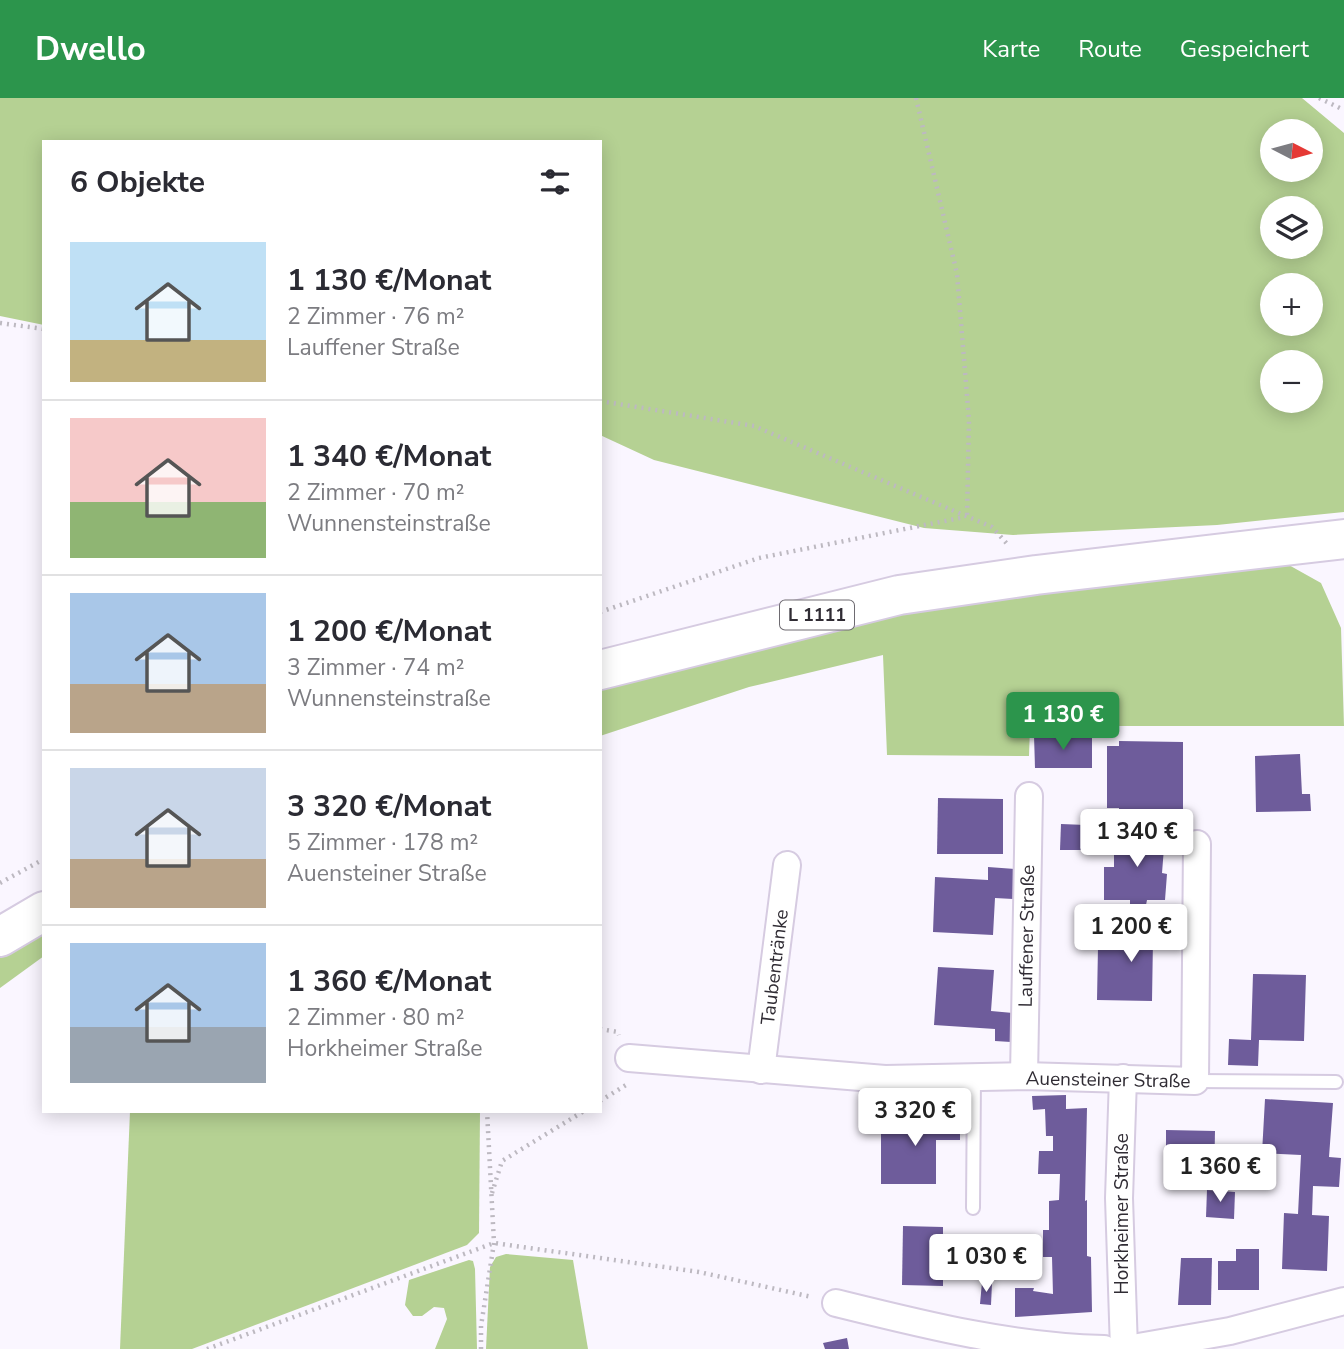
<!DOCTYPE html>
<html lang="de">
<head>
<meta charset="utf-8">
<style>
	body { margin:0; font-family:"Nunito Sans",sans-serif; background:#f2f2f3; color:#2b2b33; height:100vh; display:flex; flex-direction:column; font-size:26px; white-space:nowrap }
	* { box-sizing:border-box; margin:0 }
	p { font-size:23px; color:#7c7c81 }
	.icon { flex:none; width:38px; height:38px; fill:none; stroke:currentColor; stroke-width:2; stroke-linecap:round; stroke-linejoin:round }
	.map { position:relative; flex:1; overflow:hidden }
	.drawer { position:absolute; left:42px; top:42px; width:560px; height:973px; display:flex; flex-direction:column; background:#fff; border-radius:0px; box-shadow:0 4px 18px #0003 }
	.drawer>* { flex:none }
	.needle { width:46px; rotate:96deg }
	.buttons { position:absolute; left:1260px; top:21px; display:grid; gap:14px }
	.buttons a { display:grid; place-items:center; width:63px; height:63px; border-radius:50%; background:#fff; box-shadow:0 4px 18px #0003; font-size:35px }
	.price { position:absolute; translate:-50% -60px; padding:0 16px; border-radius:7px; background:#fff; color:#222; font-size:23px; line-height:46px; filter:drop-shadow(0 2px 4px #0008) }
	.price::after { content:''; position:absolute; left:50%; top:42px; width:21px; height:16px; margin-left:-10px; background:inherit; clip-path:polygon(0 0,100% 0,50% 100%) }
	.price.selected { background:#2c954c; color:#fff }
	ul { padding:0; list-style:none }
	li { display:flex; align-items:center; gap:21px; height:175px; padding:0 28px }
	li+li { border-top:2px solid #e1e1e2 }
	li span { display:grid; place-items:center; flex:none; width:196px; height:140px; border-radius:0px; color:#555 }
	li>.icon { margin-inline-start:auto }
	span .icon { width:84px; height:84px; fill:#fffc; stroke-width:1 }
	li b { font-size:30px }
	h2 { display:flex; justify-content:space-between; align-items:center; height:84px; padding:0 28px; font-size:30px }
	header { display:flex; align-items:center; gap:42px; box-sizing:border-box; height:98px; padding:0 35px; background:#2c954c; color:#fff }
	header strong { font-size:33px }
	nav { display:flex; gap:38px; margin-inline-start:auto; font-size:24px }
	.map>svg:first-child { display:block }
	.green { fill:#b5d193; fill-rule:evenodd }
	.building { fill:#6e5c9b }
	.lines { fill:none; stroke-linecap:round; stroke-linejoin:round }
	.service-casing { stroke:#d6cbe1; stroke-width:16 }
	.minor-casing { stroke:#d6cbe1; stroke-width:30 }
	.primary-casing { stroke:#d6cbe1; stroke-width:42 }
	.path { stroke:#bdb9c1; stroke-width:4.5; stroke-dasharray:2 5; stroke-linecap:butt }
	.service { stroke:#fff; stroke-width:12 }
	.minor { stroke:#fff; stroke-width:26 }
	.primary { stroke:#fff; stroke-width:38 }
	.labels { text-anchor:middle; stroke-width:7; stroke-linejoin:round; paint-order:stroke }
	.shield { fill:#fff; stroke:#6e6b71; stroke-width:2 }
	.shield-label { font-size:18px; font-weight:bold; fill:#302c34 }
	.street-label { font-size:19px; fill:#302c34; stroke:#fff }
</style>
</head>
<body>
<header>
<strong>Dwello</strong>
<nav><a>Karte</a><a>Route</a><a>Gespeichert</a></nav>
</header>
<div class="map">
<svg width="1344" height="1251" viewBox="0 0 1344 1251">
	<rect width="100%" height="100%" fill="#faf6ff"/>
	<g class="green">
		<path d="M 0,0 L 1302,0 L 1344,35 L 1344,414 L 1217,427 L 1013,437 L 924,430 L 654,362 L 600,337 L 600,44 L 44,44 L 44,227 L 0,218 ZM 1311,33 L 1311,72 L 1272,72 L 1272,33 ZM 1311,110 L 1311,149 L 1272,149 L 1272,110 ZM 1272,187 L 1311,187 L 1311,226 L 1272,226 ZM 1311,264 L 1311,303 L 1272,303 L 1272,264 Z"/>
		<polygon points="1287,466 1321,485 1341,530 1344,628 1030,628 1029,658 887,657 883,557 749,589 600,638 600,580 856,517"/>
		<polygon points="44,824 44,858 0,890 0,851"/>
		<polygon points="130,1013 480,1013 479,1135 467,1147 192,1251 120,1251"/>
		<polygon points="506,1156 573,1162 588,1251 486,1251 490,1169 496,1159"/>
		<polygon points="469,1162 473,1163 475,1171 477,1251 435,1251 447,1221 444,1210 434,1209 422,1218 413,1218 405,1207 409,1182"/>
	</g>
	<g class="building">
		<polygon points="1034,638 1092,638 1092,670 1035,670"/>
		<polygon points="1119,643 1183,644 1183,715 1119,715 1119,710 1107,710 1107,648 1119,648"/>
		<polygon points="1300,656 1302,696 1310,696 1311,713 1256,714 1255,658"/>
		<polygon points="938,700 1003,701 1003,756 937,756"/>
		<polygon points="1061,726 1086,727 1085,752 1060,752"/>
		<polygon points="1136,733 1165,737 1162,775 1167,776 1165,802 1147,802 1146,807 1130,807 1130,802 1104,802 1104,769 1114,769 1114,737 1135,737"/>
		<polygon points="988,769 1015,771 1013,801 995,800 993,837 933,834 935,779 988,782"/>
		<polygon points="1137,816 1167,817 1166,841 1153,841 1152,903 1097,902 1098,849 1136,850"/>
		<polygon points="938,869 994,872 991,913 1013,915 1011,944 995,943 995,931 934,927"/>
		<polygon points="1253,876 1306,877 1304,943 1259,942 1258,968 1228,967 1229,941 1251,942"/>
		<polygon points="1066,997 1066,1011 1087,1010 1085,1103 1087,1102 1087,1158 1091,1159 1092,1214 1015,1219 1015,1190 1034,1190 1033,1193 1053,1196 1052,1159 1043,1159 1043,1132 1049,1132 1049,1103 1059,1102 1060,1076 1038,1076 1039,1053 1053,1053 1053,1038 1046,1038 1045,1011 1033,1012 1032,998"/>
		<polygon points="1265,1001 1333,1005 1329,1059 1341,1060 1339,1089 1313,1088 1312,1117 1329,1118 1327,1173 1282,1171 1284,1115 1298,1116 1301,1057 1262,1055"/>
		<polygon points="935,1012 960,1012 960,1042 936,1042 936,1086 881,1086 881,1024 935,1024"/>
		<polygon points="1166,1032 1215,1033 1214,1086 1166,1085"/>
		<polygon points="1207,1092 1235,1094 1234,1121 1206,1119"/>
		<polygon points="903,1128 943,1129 943,1188 902,1187"/>
		<polygon points="1236,1151 1259,1151 1259,1192 1218,1192 1218,1163 1236,1163"/>
		<polygon points="1181,1160 1212,1160 1211,1207 1178,1207"/>
		<polygon points="982,1184 992,1185 991,1207 980,1206"/>
		<polygon points="847,1240 849,1251 825,1251 823,1245"/>
	</g>
	<g class="lines">
		<defs>
			<g id="service">
				<polyline points="1195,983 1336,984"/>
				<polyline points="973,1110 974,979"/>
			</g>
			<g id="minor">
				<polyline points="629,960 885,981 1024,978 1195,983 1197,746"/>
				<polyline points="761,972 787,767"/>
				<polyline points="1024,978 1029,698"/>
				<polyline points="1123,980 1119,1100 1124,1251"/>
				<path d="M 836,1205 C 925,1227 1012,1249 1104,1251"/>
				<polyline points="1127,1251 1230,1233 1344,1203"/>
			</g>
			<g id="primary">
				<polyline points="600,572 899,497 1036,477 1344,441"/>
				<polyline points="0,839 44,813"/>
			</g>
		</defs>
		<use href="#service" class="service-casing"/>
		<use href="#minor" class="minor-casing"/>
		<use href="#primary" class="primary-casing"/>
		<g class="path">
			<polyline points="916,0 957,176 969,322 967,419"/>
			<polyline points="1319,0 1344,12"/>
			<polyline points="0,225 44,231"/>
			<polyline points="600,303 754,328 992,429 1009,448"/>
			<polyline points="600,514 759,460 965,419"/>
			<polyline points="0,785 44,761"/>
			<polyline points="600,931 618,934 619,937"/>
			<polyline points="600,1003 626,987"/>
			<polyline points="492,1095 502,1063 584,1013"/>
			<polyline points="207,1251 494,1145 699,1174 812,1199"/>
			<polyline points="481,1251 481,1228 494,1145 487,1013"/>
		</g>
		<use href="#service" class="service"/>
		<use href="#minor" class="minor"/>
		<use href="#primary" class="primary"/>
	</g>
	<g class="labels">
		<rect class="shield" x="780" y="502.5" width="74" height="29" rx="5"/>
		<g class="shield-label">
			<text x="817" y="523">L 1111</text>
		</g>
		<g class="street-label">
			<text transform="translate(1026 838) rotate(-89)" y="7">Lauffener Straße</text>
			<text transform="translate(774 869) rotate(-83)" y="7">Taubentränke</text>
			<text transform="translate(1108 981) rotate(1)" y="7">Auensteiner Straße</text>
			<text transform="translate(1121 1116) rotate(-90)" y="7">Horkheimer Straße</text>
		</g>
	</g>
</svg>
<div class="buttons">
<a><svg class="needle" viewBox="-14 -14 28 28"><path d="M0-13l5 13h-10z" fill="#e53935"/><path d="M0 13l5-13h-10z" fill="#7c7c81"/></svg></a>
<a><svg class="icon" aria-label="layers" viewBox="0 0 24 24"><path d="M12 4l9 5-9 5-9-5zM3 14l9 5 9-5"/></svg></a>
<a>+</a>
<a>−</a>
</div>
<b class="price selected" style="left:1063px;top:654px">1 130 €</b>
<b class="price" style="left:1137px;top:771px">1 340 €</b>
<b class="price" style="left:1131px;top:866px">1 200 €</b>
<b class="price" style="left:915px;top:1050px">3 320 €</b>
<b class="price" style="left:1220px;top:1106px">1 360 €</b>
<b class="price" style="left:986px;top:1196px">1 030 €</b>
<section class="drawer">
<h2>6 Objekte<svg class="icon" aria-label="filters" viewBox="0 0 24 24"><path d="M4 7h16M4 17h16"/><circle cx="9" cy="7" r="2"/><circle cx="15" cy="17" r="2"/></svg></h2>
<ul>
<li><span style="background:linear-gradient(#bfe0f5 70%,#c2b280 0)"><svg class="icon" aria-label="home" viewBox="0 0 24 24"><path d="M3 11l9-7 9 7M6 9v11h12V9"/></svg></span><div><b>1 130 €/Monat</b><p>2 Zimmer · 76 m²</p><p>Lauffener Straße</p></div></li>
<li><span style="background:linear-gradient(#f6c9c9 60%,#8fb573 0)"><svg class="icon" aria-label="home" viewBox="0 0 24 24"><path d="M3 11l9-7 9 7M6 9v11h12V9"/></svg></span><div><b>1 340 €/Monat</b><p>2 Zimmer · 70 m²</p><p>Wunnensteinstraße</p></div></li>
<li><span style="background:linear-gradient(#a9c7e8 65%,#b9a48a 0)"><svg class="icon" aria-label="home" viewBox="0 0 24 24"><path d="M3 11l9-7 9 7M6 9v11h12V9"/></svg></span><div><b>1 200 €/Monat</b><p>3 Zimmer · 74 m²</p><p>Wunnensteinstraße</p></div></li>
<li><span style="background:linear-gradient(#c9d6e8 65%,#b9a48a 0)"><svg class="icon" aria-label="home" viewBox="0 0 24 24"><path d="M3 11l9-7 9 7M6 9v11h12V9"/></svg></span><div><b>3 320 €/Monat</b><p>5 Zimmer · 178 m²</p><p>Auensteiner Straße</p></div></li>
<li><span style="background:linear-gradient(#a9c7e8 60%,#9aa5b1 0)"><svg class="icon" aria-label="home" viewBox="0 0 24 24"><path d="M3 11l9-7 9 7M6 9v11h12V9"/></svg></span><div><b>1 360 €/Monat</b><p>2 Zimmer · 80 m²</p><p>Horkheimer Straße</p></div></li>
</ul>
</section>
</div>
</body>
</html>
